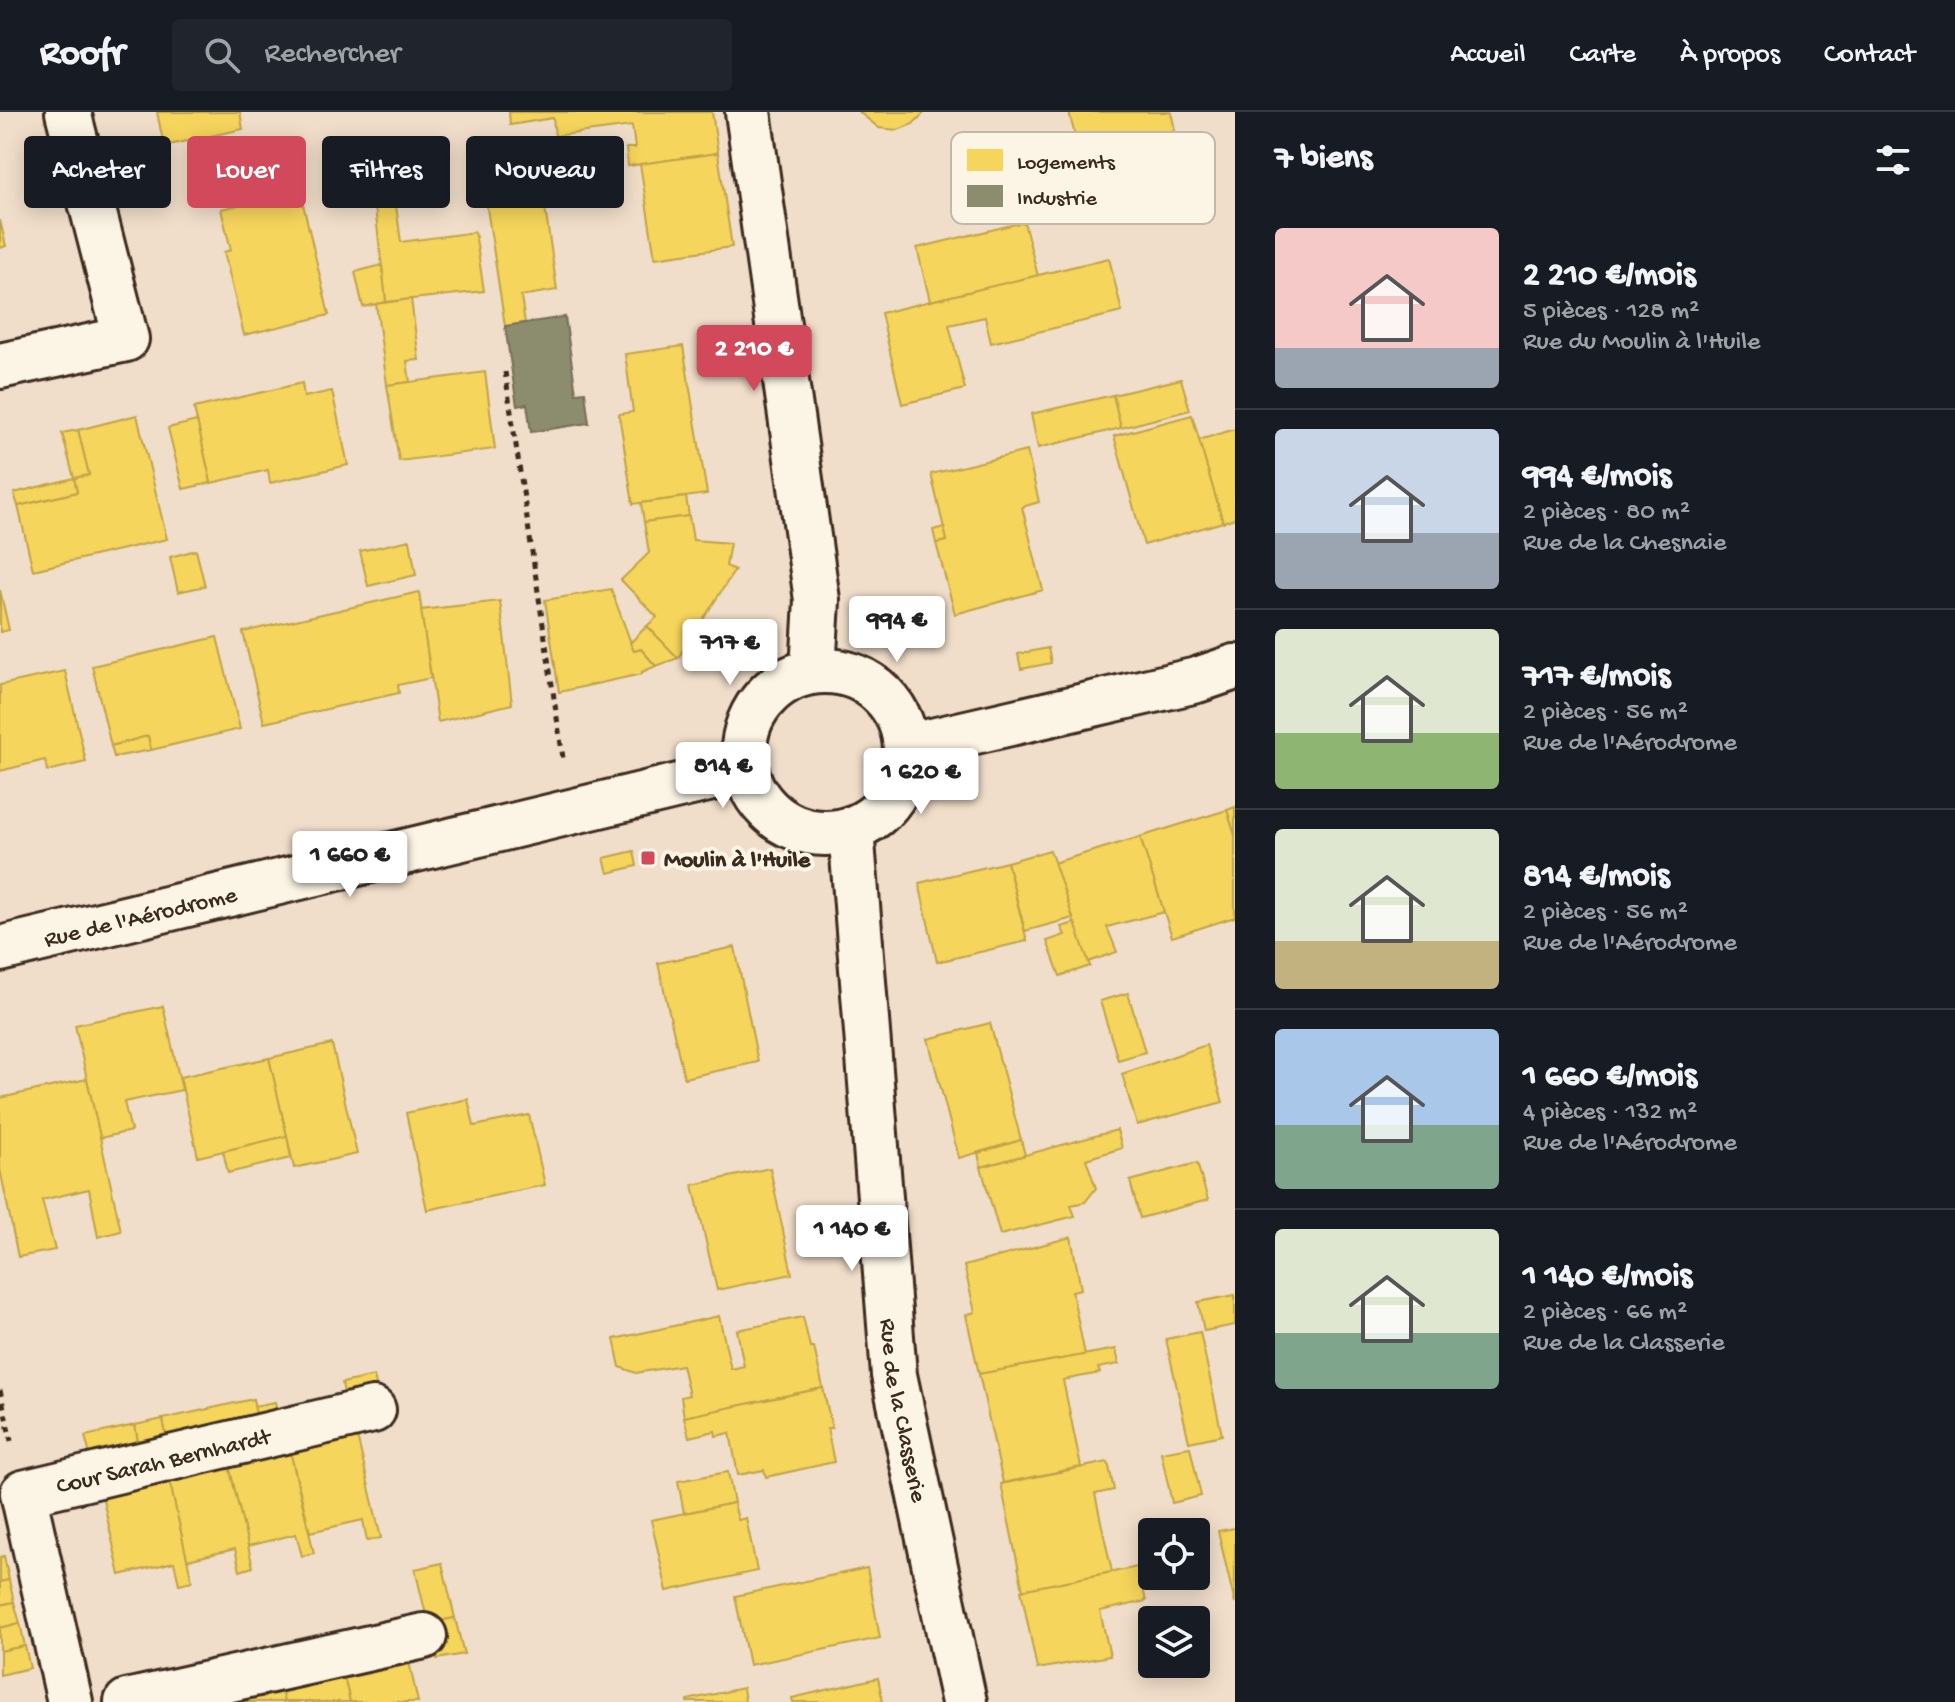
<!DOCTYPE html>
<html lang="fr">
<head>
<meta charset="utf-8">
<style>
	body { margin:0; font-family:"Gochi Hand",sans-serif; background:#20242c; color:#f1f3f6; height:100vh; display:flex; flex-direction:column; font-size:30px; white-space:nowrap }
	* { box-sizing:border-box; margin:0 }
	p { font-size:26px; color:#9ea1a6 }
	.icon { flex:none; width:44px; height:44px; fill:none; stroke:currentColor; stroke-width:2; stroke-linecap:round; stroke-linejoin:round }
	.map { position:relative; flex:1; overflow:hidden }
	.sheet { display:flex; flex-direction:column; background:#171b24; width:720px }
	.sheet>* { flex:none }
	.top-card { position:absolute; left:24px; top:24px; width:760px; height:72px; display:flex; gap:16px }
	.fabs { position:absolute; left:1138px; top:1406px; display:grid; gap:16px }
	.fabs a { display:grid; place-items:center; width:72px; height:72px; border-radius:8px; background:#171b24; box-shadow:0 4px 20px #0003; font-size:40px }
	.price { position:absolute; translate:-50% -68px; padding:0 18px; border-radius:8px; background:#fff; color:#222; font-size:26px; line-height:52px; filter:drop-shadow(0 2px 4px #0008) }
	.price::after { content:''; position:absolute; left:50%; top:48px; width:24px; height:18px; margin-left:-12px; background:inherit; clip-path:polygon(0 0,100% 0,50% 100%) }
	.price.current { background:#d1495b; color:#fff }
	ul { padding:0; list-style:none }
	li { display:flex; align-items:center; gap:24px; height:200px; padding:0 40px }
	li+li { border-top:2px solid #363941 }
	li span { display:grid; place-items:center; flex:none; width:224px; height:160px; border-radius:8px; color:#555 }
	li>.icon { margin-inline-start:auto }
	span .icon { width:96px; height:96px; fill:#fffc; stroke-width:1 }
	li b { font-size:34px }
	h2 { display:flex; justify-content:space-between; align-items:center; height:96px; padding:0 40px; font-size:34px }
	.pill { padding:0 28px; border-radius:8px; background:#171b24; box-shadow:0 4px 20px #0003; font-size:28px; line-height:72px }
	.pill.current { background:#d1495b; color:#fff }
	header { display:flex; align-items:center; gap:48px; box-sizing:border-box; height:112px; padding:0 40px; background:#171b24; border-bottom:2px solid #363941 }
	header strong { font-size:38px }
	nav { display:flex; gap:44px; margin-inline-start:auto; font-size:28px }
	.search { width:560px; height:72px; background:#20242c; display:flex; align-items:center; gap:20px; box-sizing:border-box; padding:0 28px; border-radius:8px; color:#9ea1a6; font-size:30px }
	main { display:flex; flex:1; min-height:0 }
	.map>svg:first-child { display:block }
	.homes { fill:#f6d55c; stroke:#bea249; stroke-width:2 }
	.industry { fill:#8c8c6e; stroke:#746f56; stroke-width:2 }
	.lines { fill:none; stroke-linecap:round; stroke-linejoin:round }
	.street-casing { stroke:#3b2a1e; stroke-width:50 }
	.secondary-casing { stroke:#3b2a1e; stroke-width:50 }
	.path { stroke:#3b2a1e; stroke-width:5; stroke-dasharray:6 6; stroke-linecap:butt }
	.street { stroke:#fcf5e5; stroke-width:44 }
	.secondary { stroke:#fcf5e5; stroke-width:44 }
	.poi-dot { fill:#d1495b; stroke:#fcf5e5; stroke-width:3 }
	.labels { text-anchor:middle; stroke-width:8; stroke-linejoin:round; paint-order:stroke }
	.poi-label { font-size:24px; font-weight:bold; fill:#3b2a1e; stroke:#fcf5e5; text-anchor:start }
	.street-label { font-size:24px; fill:#3b2a1e; stroke:#fcf5e5 }
	.key { fill:#fcf5e5; stroke:#c2b8a9; stroke-width:2 }
	.key-label { font-size:22px; fill:#3b2a1e }
</style>
</head>
<body>
<header>
<strong>Roofr</strong>
<div class="search"><svg class="icon" aria-label="search" viewBox="0 0 24 24"><circle cx="10" cy="10" r="6"/><path d="M15 15l6 6"/></svg>Rechercher</div>
<nav><a>Accueil</a><a>Carte</a><a>À propos</a><a>Contact</a></nav>
</header>
<main>
<div class="map">
<svg width="1235" height="1590" viewBox="0 0 1235 1590">
	<rect width="100%" height="100%" fill="#f1deca"/>
	<filter id="ink" filterUnits="userSpaceOnUse"><feTurbulence type="fractalNoise" baseFrequency=".0125" numOctaves="2"/><feDisplacementMap in="SourceGraphic" scale="16" xChannelSelector="R" yChannelSelector="G"/><feConvolveMatrix kernelMatrix="1 2 1 2 8 2 1 2 1" color-interpolation-filters="sRGB"/></filter>
	<g filter="url(#ink)">
		<g class="homes">
			<polygon points="157,0 240,0 243,17 164,34"/>
			<polygon points="509,0 712,0 718,41 628,54 626,36 635,36 632,14 555,24 553,6 510,13"/>
			<polygon points="859,0 925,0 913,12 898,18 879,16"/>
			<polygon points="1069,0 1171,0 1175,18 1079,40"/>
			<polygon points="718,41 732,135 655,146 640,52"/>
			<polygon points="391,57 401,130 475,120 484,179 386,190 371,61"/>
			<polygon points="541,68 557,178 521,184 525,211 505,214 484,76"/>
			<polygon points="300,79 329,203 244,223 224,140 231,138 221,97"/>
			<polygon points="0,108 6,134 0,136"/>
			<polygon points="1024,110 1038,164 930,189 917,136"/>
			<polygon points="1109,146 1122,200 991,231 985,205 949,213 965,277 902,292 881,201"/>
			<polygon points="382,153 386,190 363,195 355,160"/>
			<polygon points="411,187 419,248 407,249 410,270 387,273 376,192"/>
			<polygon points="683,234 707,382 633,392 619,302 633,300 625,242"/>
			<polygon points="485,260 495,337 399,349 387,273"/>
			<polygon points="1181,267 1190,298 1121,316 1113,283"/>
			<polygon points="302,271 304,285 332,279 348,353 270,371 268,358 211,371 194,296"/>
			<polygon points="1113,283 1121,316 1038,336 1031,302"/>
			<polygon points="137,303 167,427 33,458 18,394 77,380 74,366 89,363 78,318"/>
			<polygon points="1192,303 1223,410 1144,433 1114,324"/>
			<polygon points="197,309 211,371 183,377 168,316"/>
			<polygon points="1235,317 1235,406 1223,410 1199,328"/>
			<polygon points="78,318 89,363 74,366 62,321"/>
			<polygon points="1027,339 1039,390 1022,395 1043,478 955,502 936,431 947,429 931,362"/>
			<polygon points="74,366 77,380 18,394 14,381"/>
			<polygon points="686,385 689,404 644,410 641,391"/>
			<polygon points="689,404 693,428 730,431 726,454 735,458 678,546 647,514 657,505 621,468 649,441 644,410"/>
			<polygon points="944,415 947,429 936,431 933,418"/>
			<polygon points="410,428 416,463 368,474 360,439"/>
			<polygon points="196,438 205,474 178,480 170,445"/>
			<polygon points="611,477 634,539 641,537 656,554 642,560 642,562 559,580 545,488"/>
			<polygon points="0,478 9,518 0,520"/>
			<polygon points="419,480 431,566 398,573 399,581 264,611 243,520"/>
			<polygon points="500,489 512,592 438,610 421,498"/>
			<polygon points="647,514 678,546 656,554 641,537 634,539 630,531"/>
			<polygon points="217,525 240,617 151,638 148,624 111,634 92,554"/>
			<polygon points="1048,536 1051,551 1021,557 1018,542"/>
			<polygon points="65,559 86,650 47,659 45,648 0,659 0,573"/>
			<polygon points="148,624 151,638 114,645 111,634"/>
			<polygon points="1235,695 1235,724 1227,698"/>
			<polygon points="1227,698 1235,724 1235,805 1172,825 1140,725"/>
			<polygon points="1140,725 1164,800 1107,815 1117,840 1088,850 1053,751"/>
			<polygon points="1050,738 1073,806 1025,819 1007,750"/>
			<polygon points="634,739 637,754 608,761 604,746"/>
			<polygon points="1007,750 1027,829 937,850 919,771"/>
			<polygon points="1075,811 1090,854 1060,864 1047,829 1065,823 1061,815"/>
			<polygon points="735,835 758,950 684,966 658,851"/>
			<polygon points="1128,881 1145,940 1118,948 1100,889"/>
			<polygon points="163,894 182,978 124,990 131,1019 100,1026 75,913"/>
			<polygon points="990,911 1021,1028 959,1046 928,927"/>
			<polygon points="332,932 357,1042 294,1056 269,946"/>
			<polygon points="1206,933 1223,990 1137,1013 1122,962"/>
			<polygon points="269,946 287,1024 198,1045 180,965"/>
			<polygon points="87,967 121,1119 98,1125 89,1077 42,1088 55,1138 18,1145 0,1057 0,986"/>
			<polygon points="468,987 474,1014 529,1003 545,1073 427,1098 406,1001"/>
			<polygon points="1117,1018 1122,1036 1086,1047 1096,1076 1085,1090 1071,1093 1075,1104 1000,1123 981,1055"/>
			<polygon points="287,1024 291,1046 228,1061 223,1039"/>
			<polygon points="1021,1028 1025,1043 981,1055 978,1041"/>
			<polygon points="1197,1051 1208,1088 1140,1106 1130,1069"/>
			<polygon points="770,1056 792,1162 717,1178 693,1073"/>
			<polygon points="1071,1125 1081,1177 1072,1179 1085,1243 979,1262 966,1203 975,1200 964,1154"/>
			<polygon points="1235,1183 1235,1213 1204,1219 1198,1190"/>
			<polygon points="719,1204 731,1257 744,1254 737,1218 803,1205 810,1235 814,1235 823,1276 684,1305 681,1285 689,1283 682,1253 636,1261 620,1255 614,1227"/>
			<polygon points="1200,1220 1222,1323 1189,1330 1166,1227"/>
			<polygon points="1116,1237 1119,1252 1098,1256 1100,1261 1063,1268 1081,1355 1003,1371 979,1262"/>
			<polygon points="374,1264 377,1278 345,1287 342,1271"/>
			<polygon points="823,1276 832,1316 827,1316 834,1350 766,1365 764,1358 738,1363 730,1321 716,1324 715,1319 689,1325 684,1305"/>
			<polygon points="253,1287 258,1308 167,1329 163,1307"/>
			<polygon points="275,1290 278,1304 258,1308 254,1294"/>
			<polygon points="163,1307 167,1329 139,1336 135,1313"/>
			<polygon points="135,1313 139,1336 91,1347 85,1324"/>
			<polygon points="357,1324 381,1426 367,1429 363,1408 310,1420 290,1339"/>
			<polygon points="1190,1335 1201,1384 1172,1391 1161,1340"/>
			<polygon points="290,1339 314,1441 302,1444 296,1422 248,1434 229,1354"/>
			<polygon points="1108,1350 1114,1378 1095,1382 1112,1460 1023,1478 1001,1372"/>
			<polygon points="229,1354 253,1455 240,1459 235,1437 187,1448 169,1367"/>
			<polygon points="728,1360 734,1391 684,1401 678,1369"/>
			<polygon points="169,1367 192,1469 179,1472 174,1450 120,1463 102,1383"/>
			<polygon points="734,1391 738,1408 746,1406 757,1459 667,1479 651,1408"/>
			<polygon points="1235,1416 1235,1492 1218,1419"/>
			<polygon points="4,1444 9,1468 0,1470 0,1445"/>
			<polygon points="442,1451 455,1506 428,1511 415,1457"/>
			<polygon points="1138,1455 1146,1489 1100,1499 1110,1544 1037,1557 1021,1478"/>
			<polygon points="867,1456 880,1526 749,1553 735,1484"/>
			<polygon points="9,1468 14,1490 0,1493 0,1470"/>
			<polygon points="14,1490 20,1511 0,1516 0,1493"/>
			<polygon points="455,1506 464,1542 437,1547 428,1511"/>
			<polygon points="20,1511 25,1534 0,1539 0,1516"/>
			<polygon points="25,1534 30,1556 0,1563 0,1539"/>
			<polygon points="409,1550 418,1590 350,1590 344,1565"/>
			<polygon points="344,1565 350,1590 284,1590 281,1579"/>
			<polygon points="878,1566 883,1590 793,1590 792,1586"/>
			<polygon points="743,1576 745,1590 687,1590 687,1588"/>
			<polygon points="281,1579 284,1590 232,1590"/>
		</g>
		<polygon class="industry" points="565,205 576,281 585,280 589,311 531,320 527,292 517,294 505,214"/>
		<g class="lines">
			<defs>
				<g id="street">
					<polyline points="748,0 817,488 813,559"/>
					<polyline points="0,254 126,227 68,0"/>
					<path id="s1" d="M 851,717 L 894,1263 L 964,1590"/>
					<path id="s2" d="M 70,1590 L 23,1381 L 373,1298"/>
					<polyline points="127,1590 424,1524"/>
				</g>
				<g id="secondary">
					<circle cx="825" cy="640" r="81"/>
					<polyline points="906,635 1197,568 1235,555"/>
					<path id="s3" d="M 0,837 L 745,658"/>
				</g>
			</defs>
			<use href="#street" class="street-casing"/>
			<use href="#secondary" class="secondary-casing"/>
			<g class="path">
				<polyline points="505,260 563,646"/>
				<polyline points="0,1278 11,1329"/>
			</g>
			<use href="#street" class="street"/>
			<use href="#secondary" class="secondary"/>
		</g>
	</g>
	<rect class="poi-dot" x="640" y="738" width="16" height="16" rx="4"/>
	<g class="labels">
		<g class="poi-label">
			<text x="664" y="754">Moulin à l'Huile</text>
		</g>
		<g class="street-label">
			<text dy="8" stroke="none"><textPath href="#s3" startOffset="144">Rue de l'Aérodrome</textPath></text>
			<text dy="8" stroke="none"><textPath href="#s1" startOffset="584">Rue de la Classerie</textPath></text>
			<text dy="8" stroke="none"><textPath href="#s2" startOffset="358">Cour Sarah Bernhardt</textPath></text>
		</g>
	</g>
	<rect x="951" y="20" width="264" height="92" rx="12" class="key"/>
	<rect x="967" y="37" width="36" height="22" fill="#f6d55c"/>
	<rect x="967" y="73" width="36" height="22" fill="#8c8c6e"/>
	<g class="key-label">
		<text x="1017" y="56">Logements</text>
		<text x="1017" y="92">Industrie</text>
	</g>
</svg>
<div class="fabs">
<a><svg class="icon" aria-label="locate" viewBox="0 0 24 24"><circle cx="12" cy="12" r="6"/><path d="M12 2v4M12 18v4M2 12h4M18 12h4"/></svg></a>
<a><svg class="icon" aria-label="layers" viewBox="0 0 24 24"><path d="M12 4l9 5-9 5-9-5zM3 14l9 5 9-5"/></svg></a>
</div>
<b class="price current" style="left:754px;top:281px">2 210 €</b>
<b class="price" style="left:897px;top:552px">994 €</b>
<b class="price" style="left:730px;top:575px">717 €</b>
<b class="price" style="left:723px;top:698px">814 €</b>
<b class="price" style="left:921px;top:704px">1 620 €</b>
<b class="price" style="left:350px;top:787px">1 660 €</b>
<b class="price" style="left:852px;top:1161px">1 140 €</b>
<div class="top-card">
<a class="pill">Acheter</a>
<a class="pill current">Louer</a>
<a class="pill">Filtres</a>
<a class="pill">Nouveau</a>
</div>
</div>
<section class="sheet">
<h2>7 biens<svg class="icon" aria-label="filters" viewBox="0 0 24 24"><path d="M4 7h16M4 17h16"/><circle cx="9" cy="7" r="2"/><circle cx="15" cy="17" r="2"/></svg></h2>
<ul>
<li><span style="background:linear-gradient(#f6c9c9 75%,#9aa5b1 0)"><svg class="icon" aria-label="home" viewBox="0 0 24 24"><path d="M3 11l9-7 9 7M6 9v11h12V9"/></svg></span><div><b>2 210 €/mois</b><p>5 pièces · 128 m²</p><p>Rue du Moulin à l'Huile</p></div></li>
<li><span style="background:linear-gradient(#c9d6e8 65%,#9aa5b1 0)"><svg class="icon" aria-label="home" viewBox="0 0 24 24"><path d="M3 11l9-7 9 7M6 9v11h12V9"/></svg></span><div><b>994 €/mois</b><p>2 pièces · 80 m²</p><p>Rue de la Chesnaie</p></div></li>
<li><span style="background:linear-gradient(#dfe7d0 65%,#8fb573 0)"><svg class="icon" aria-label="home" viewBox="0 0 24 24"><path d="M3 11l9-7 9 7M6 9v11h12V9"/></svg></span><div><b>717 €/mois</b><p>2 pièces · 56 m²</p><p>Rue de l'Aérodrome</p></div></li>
<li><span style="background:linear-gradient(#dfe7d0 70%,#c2b280 0)"><svg class="icon" aria-label="home" viewBox="0 0 24 24"><path d="M3 11l9-7 9 7M6 9v11h12V9"/></svg></span><div><b>814 €/mois</b><p>2 pièces · 56 m²</p><p>Rue de l'Aérodrome</p></div></li>
<li><span style="background:linear-gradient(#a9c7e8 60%,#7fa58c 0)"><svg class="icon" aria-label="home" viewBox="0 0 24 24"><path d="M3 11l9-7 9 7M6 9v11h12V9"/></svg></span><div><b>1 660 €/mois</b><p>4 pièces · 132 m²</p><p>Rue de l'Aérodrome</p></div></li>
<li><span style="background:linear-gradient(#dfe7d0 65%,#7fa58c 0)"><svg class="icon" aria-label="home" viewBox="0 0 24 24"><path d="M3 11l9-7 9 7M6 9v11h12V9"/></svg></span><div><b>1 140 €/mois</b><p>2 pièces · 66 m²</p><p>Rue de la Classerie</p></div></li>
</ul>
</section>
</main>
</body>
</html>
